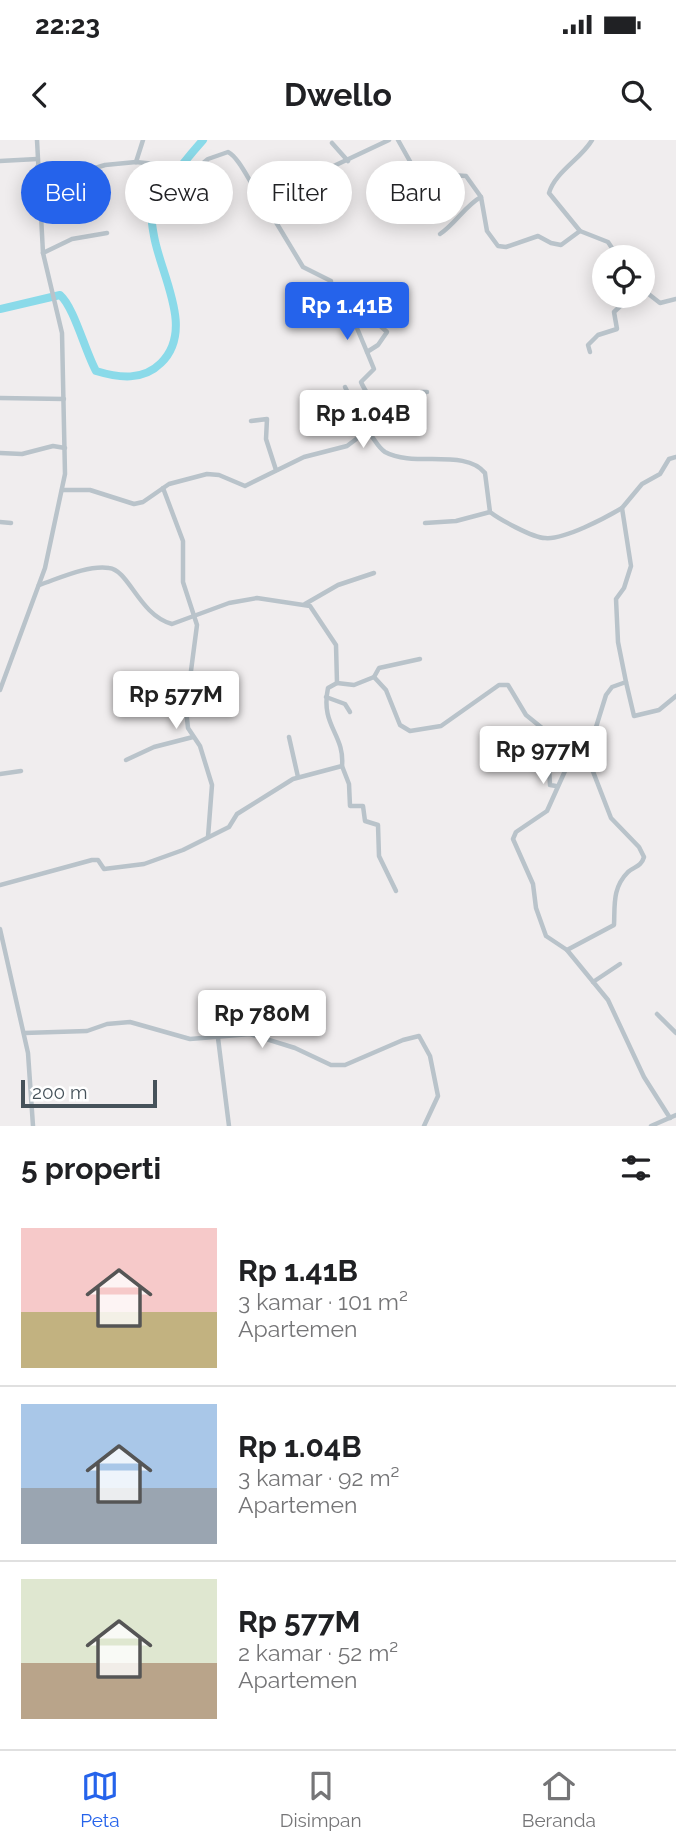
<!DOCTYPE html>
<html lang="id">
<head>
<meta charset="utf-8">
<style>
	body { margin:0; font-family:Raleway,sans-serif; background:#f6f6f6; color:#202124; height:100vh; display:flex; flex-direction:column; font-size:26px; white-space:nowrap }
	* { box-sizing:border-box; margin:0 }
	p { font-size:23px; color:#757577 }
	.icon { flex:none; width:38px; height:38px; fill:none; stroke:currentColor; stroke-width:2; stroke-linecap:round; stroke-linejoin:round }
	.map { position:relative; height:986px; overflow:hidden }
	.drawer { display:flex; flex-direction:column; background:#fff; flex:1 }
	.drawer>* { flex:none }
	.guide { position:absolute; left:21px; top:21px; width:635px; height:63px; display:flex; gap:14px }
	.fabs { position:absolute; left:592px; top:105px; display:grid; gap:14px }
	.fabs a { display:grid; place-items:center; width:63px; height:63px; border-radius:50%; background:#fff; box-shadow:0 4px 18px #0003; font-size:35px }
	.scale { position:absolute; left:21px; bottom:18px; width:136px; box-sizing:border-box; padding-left:7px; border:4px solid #46525a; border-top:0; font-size:19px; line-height:24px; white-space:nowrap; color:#46525a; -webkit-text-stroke:5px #fff; paint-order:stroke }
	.price { position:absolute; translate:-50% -60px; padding:0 16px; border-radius:7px; background:#fff; color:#222; font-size:23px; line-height:46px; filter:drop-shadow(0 2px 4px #0008) }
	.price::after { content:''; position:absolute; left:50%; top:42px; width:21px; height:16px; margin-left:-10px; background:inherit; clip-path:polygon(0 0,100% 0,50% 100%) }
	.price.active { background:#2563eb; color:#fff }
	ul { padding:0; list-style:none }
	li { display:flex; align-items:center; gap:21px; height:175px; padding:0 21px }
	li+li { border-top:2px solid #e0e0e0 }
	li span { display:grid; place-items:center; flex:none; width:196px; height:140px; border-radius:0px; color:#555 }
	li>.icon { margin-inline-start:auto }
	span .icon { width:84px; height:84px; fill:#fffc; stroke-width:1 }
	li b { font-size:30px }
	h2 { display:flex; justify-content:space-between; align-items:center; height:84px; padding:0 21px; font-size:30px }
	.tag { padding:0 24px; border-radius:32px; background:#fff; box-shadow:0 4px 18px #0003; font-size:24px; line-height:63px }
	.tag.active { background:#2563eb; color:#fff }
	.status { display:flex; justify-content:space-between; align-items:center; height:49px; padding:0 35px; background:#fff; direction:ltr }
	.status svg { height:19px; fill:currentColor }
	header { display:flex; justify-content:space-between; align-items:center; height:91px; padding:0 21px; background:#fff; font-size:32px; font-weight:700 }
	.dock { display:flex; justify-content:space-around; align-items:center; height:98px; border-top:2px solid #e0e0e0; background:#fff; font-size:19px; color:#757577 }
	.dock a { display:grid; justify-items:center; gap:4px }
	.dock .active { color:#2563eb }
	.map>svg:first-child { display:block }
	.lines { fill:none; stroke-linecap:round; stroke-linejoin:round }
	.river { stroke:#8adae9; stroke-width:8 }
	.minor { stroke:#b9c3ca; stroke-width:4.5 }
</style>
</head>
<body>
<div class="status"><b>22:23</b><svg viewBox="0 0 49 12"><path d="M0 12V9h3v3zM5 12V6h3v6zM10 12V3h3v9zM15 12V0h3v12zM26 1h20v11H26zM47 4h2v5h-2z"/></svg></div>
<header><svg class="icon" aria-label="back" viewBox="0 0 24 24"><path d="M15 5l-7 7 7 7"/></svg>Dwello<svg class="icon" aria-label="search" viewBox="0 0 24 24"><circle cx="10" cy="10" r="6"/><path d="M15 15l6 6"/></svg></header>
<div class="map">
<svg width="676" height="986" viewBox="0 0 676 986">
	<rect width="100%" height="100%" fill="#f0edee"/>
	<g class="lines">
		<path class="river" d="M 0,169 L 60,155 C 74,167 85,211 96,231 C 119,238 143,241 161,223 C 195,190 161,136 154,96 C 153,90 151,82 152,75 C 159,52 187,18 203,0"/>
		<g class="minor">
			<polyline points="398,0 421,41 451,35 466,36 481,57 487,91 498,106 506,107 538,96 551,103 561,105 580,91"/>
			<path d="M 592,0 C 581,19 555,32 549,53 L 580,91 L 608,102 L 618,117"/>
			<polyline points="332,3 348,21"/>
			<polyline points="0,21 37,19"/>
			<polyline points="136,22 143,0"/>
			<path d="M 37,27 L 60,30 L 69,36 L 105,25 L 136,22 L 155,24 L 185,38 L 208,19 L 228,12 C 240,18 251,46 262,59 L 285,43 L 304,40 L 389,0"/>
			<polyline points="262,59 303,127 331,141 330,155 334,161 353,166 361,154 373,147"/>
			<polyline points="413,59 426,52 421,41"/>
			<path d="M 440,94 C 455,84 466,65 481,57"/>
			<polyline points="43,113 72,99 107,93"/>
			<polyline points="642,135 646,152 660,163 676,159"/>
			<path d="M 366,173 L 387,192 L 378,205 L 367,212 L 374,229 L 361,242 C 370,263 388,271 371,294"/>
			<polyline points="354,181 367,212"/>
			<polyline points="590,212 588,205 598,195 617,189 614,172 631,156"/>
			<polyline points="345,247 367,291"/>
			<polyline points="0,258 64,259"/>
			<polyline points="411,262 421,252 427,252"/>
			<polyline points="377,267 388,260 410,261 419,275"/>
			<polyline points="251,281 267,279 266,299 276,330"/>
			<polyline points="0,313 22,314 53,306 65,308"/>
			<polyline points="163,348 183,401 183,442 197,485 186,569 188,588 200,606 212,645 208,697"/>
			<path d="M 62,350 L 90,350 L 134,364 L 143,362 L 169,344 L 207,334 L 219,335 L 245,346 L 304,317 L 347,306 L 367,291 C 374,297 377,307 385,312 C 414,328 465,308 485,333 L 490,372 C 499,379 533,398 545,398 C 564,400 605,378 622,368"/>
			<polyline points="0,382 11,383"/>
			<polyline points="425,383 456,381 490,372"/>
			<path d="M 39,445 C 60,438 87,425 109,428 C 129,430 139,475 172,484 L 229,463 L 257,458 L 310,466 L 336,505 L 337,543 L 354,545 L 374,537 L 386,550 L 400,585 L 410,591 L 441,586 L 499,545 L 508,545 L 526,575 L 547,592 L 548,602 L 543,614 L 549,628 L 550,645 L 556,646"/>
			<polyline points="305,464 338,445 374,433"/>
			<polyline points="374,537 379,528 420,519"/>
			<polyline points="626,542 634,576 659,570 676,556"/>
			<polyline points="0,550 45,428 65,334 62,193 43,113 37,0"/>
			<polyline points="326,557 345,564 350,572"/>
			<polyline points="289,597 298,637"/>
			<polyline points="126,620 154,607 193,597"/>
			<polyline points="342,626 349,644 350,666 363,666 365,681 378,685 379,716 396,751"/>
			<polyline points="0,634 21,631"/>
			<path d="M 0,745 L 92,720 L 98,720 L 104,729 L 144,724 L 183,710 L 229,687 L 237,674 L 293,639 L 342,626 C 345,594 320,586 328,548 L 337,543"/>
			<polyline points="0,789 28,913 33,986"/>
			<path d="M 567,810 L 614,785 C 615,766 612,748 628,732 C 635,726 641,727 644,717 L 639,707 L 611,678 L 587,616"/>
			<polyline points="593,842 620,824"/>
			<polyline points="657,874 676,893"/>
			<polyline points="24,893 87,891 107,884 130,882 190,899 250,894 295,908 331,925 345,925 403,900 419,896 430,916 438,956 424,986"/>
			<polyline points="218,898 229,986"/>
			<polyline points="670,978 644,937 608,860 567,810 546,796 536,768 533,744 513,699 516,692 547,671 565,631 587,616 606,555 612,547 626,542 618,502 616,459 624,448 631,426 622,368 642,344 660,334 669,319 676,317"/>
			<polyline points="651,986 676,975"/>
		</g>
	</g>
</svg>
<div class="fabs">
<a><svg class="icon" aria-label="locate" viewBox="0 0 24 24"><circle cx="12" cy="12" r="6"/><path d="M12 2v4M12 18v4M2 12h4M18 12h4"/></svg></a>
</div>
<div class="scale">200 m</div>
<b class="price active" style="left:347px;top:202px">Rp 1.41B</b>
<b class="price" style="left:363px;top:310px">Rp 1.04B</b>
<b class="price" style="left:176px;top:591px">Rp 577M</b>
<b class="price" style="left:543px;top:646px">Rp 977M</b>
<b class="price" style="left:262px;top:910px">Rp 780M</b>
<div class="guide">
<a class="tag active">Beli</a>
<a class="tag">Sewa</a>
<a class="tag">Filter</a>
<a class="tag">Baru</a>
</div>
</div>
<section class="drawer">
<h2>5 properti<svg class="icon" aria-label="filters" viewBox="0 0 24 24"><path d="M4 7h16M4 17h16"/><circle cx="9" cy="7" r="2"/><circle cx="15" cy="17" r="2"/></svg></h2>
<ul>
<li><span style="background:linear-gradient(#f6c9c9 60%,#c2b280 0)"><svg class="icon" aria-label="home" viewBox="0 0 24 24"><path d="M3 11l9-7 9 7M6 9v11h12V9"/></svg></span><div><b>Rp 1.41B</b><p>3 kamar · 101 m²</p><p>Apartemen</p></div></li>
<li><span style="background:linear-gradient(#a9c7e8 60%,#9aa5b1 0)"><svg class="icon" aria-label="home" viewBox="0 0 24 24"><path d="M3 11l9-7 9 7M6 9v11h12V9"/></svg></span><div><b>Rp 1.04B</b><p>3 kamar · 92 m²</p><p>Apartemen</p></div></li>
<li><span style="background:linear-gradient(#dfe7d0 60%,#b9a48a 0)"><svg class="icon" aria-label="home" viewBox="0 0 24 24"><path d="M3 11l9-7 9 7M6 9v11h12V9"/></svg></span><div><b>Rp 577M</b><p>2 kamar · 52 m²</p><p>Apartemen</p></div></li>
</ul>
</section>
<nav class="dock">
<a class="active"><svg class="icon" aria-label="map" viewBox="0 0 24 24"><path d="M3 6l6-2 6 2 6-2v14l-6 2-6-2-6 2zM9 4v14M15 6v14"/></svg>Peta</a>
<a><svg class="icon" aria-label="saved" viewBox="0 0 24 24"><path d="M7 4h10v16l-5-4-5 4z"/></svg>Disimpan</a>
<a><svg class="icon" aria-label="home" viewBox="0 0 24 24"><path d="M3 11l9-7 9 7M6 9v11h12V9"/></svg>Beranda</a>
</nav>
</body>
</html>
